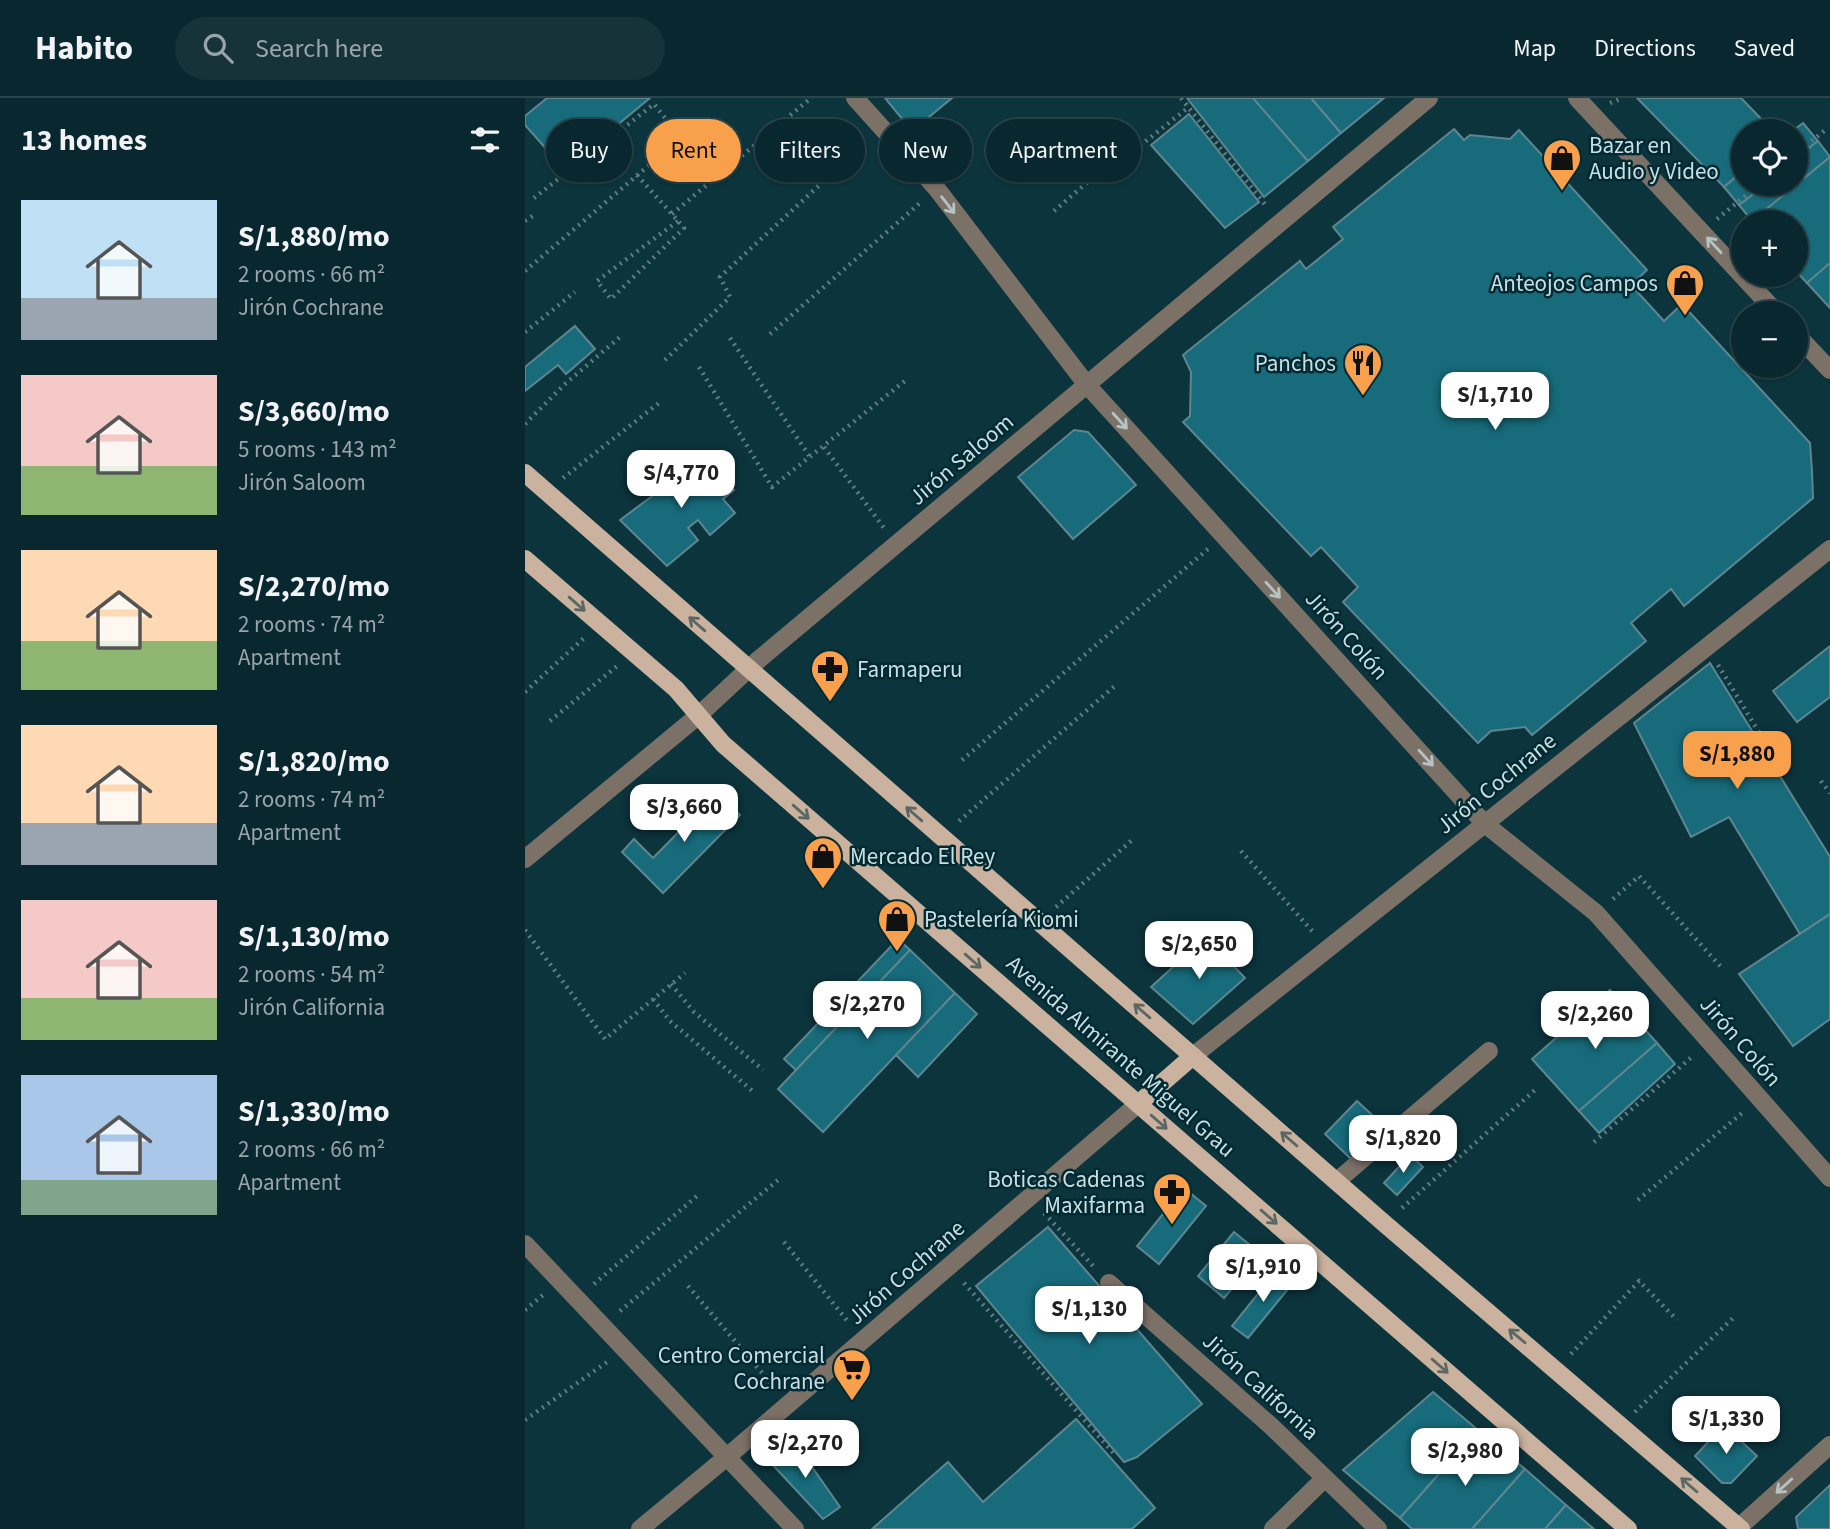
<!DOCTYPE html>
<html lang="en">
<head>
<meta charset="utf-8">
<style>
	body { margin:0; font-family:"Source Sans 3",sans-serif; background:#17333a; color:#f1f3f6; height:100vh; display:flex; flex-direction:column; font-size:26px; white-space:nowrap }
	* { box-sizing:border-box; margin:0 }
	p { font-size:23px; color:#99a5aa }
	.icon { flex:none; width:38px; height:38px; fill:none; stroke:currentColor; stroke-width:2; stroke-linecap:round; stroke-linejoin:round }
	.map { position:relative; flex:1; overflow:hidden }
	.details { display:flex; flex-direction:column; background:#09272e; width:525px }
	.details>* { flex:none }
	.hud { position:absolute; left:21px; top:21px; width:665px; height:63px; display:flex; gap:14px }
	.buttons { position:absolute; left:1206px; top:21px; display:grid; gap:14px }
	.buttons a { display:grid; place-items:center; width:77px; height:77px; border-radius:50%; background:#09272e; box-shadow:0 2px 5px #0004,0 0 0 2px #29444a; font-size:35px }
	.price { position:absolute; translate:-50% -60px; padding:0 16px; border-radius:14px; background:#fff; color:#222; font-size:23px; line-height:46px; filter:drop-shadow(0 2px 4px #0008) }
	.price::after { content:''; position:absolute; left:50%; top:42px; width:21px; height:16px; margin-left:-10px; background:inherit; clip-path:polygon(0 0,100% 0,50% 100%) }
	.price.active { background:#f9a04c; color:#111 }
	ul { padding:0; list-style:none }
	li { display:flex; align-items:center; gap:21px; height:175px; padding:0 21px }
	li span { display:grid; place-items:center; flex:none; width:196px; height:140px; border-radius:0px; color:#555 }
	li>.icon { margin-inline-start:auto }
	span .icon { width:84px; height:84px; fill:#fffc; stroke-width:1 }
	li b { font-size:30px }
	h2 { display:flex; justify-content:space-between; align-items:center; height:84px; padding:0 21px; font-size:30px }
	.chip { padding:0 24px; border-radius:32px; background:#09272e; box-shadow:0 2px 5px #0004,0 0 0 2px #29444a; font-size:24px; line-height:63px }
	.chip.active { background:#f9a04c; color:#111 }
	header { display:flex; align-items:center; gap:42px; box-sizing:border-box; height:98px; padding:0 35px; background:#09272e; border-bottom:2px solid #29444a }
	header strong { font-size:33px }
	nav { display:flex; gap:38px; margin-inline-start:auto; font-size:24px }
	.search { width:490px; height:63px; background:#17333a; display:flex; align-items:center; gap:18px; box-sizing:border-box; padding:0 24px; border-radius:38px; color:#99a5aa; font-size:26px }
	main { display:flex; flex:1; min-height:0 }
	.map>svg:first-child { display:block }
	.building { fill:#176b7b; stroke:#5f868f; stroke-width:2 }
	.lines { fill:none; stroke-linecap:round; stroke-linejoin:round }
	.path { stroke:#5e7d84; stroke-width:4.5; stroke-dasharray:2 5; stroke-linecap:butt }
	.minor { stroke:#7c7167; stroke-width:18 }
	.major { stroke:#cab29f; stroke-width:18 }
	.oneway { stroke:#b6c3c4 }
	.oneway2 { stroke:#5b6763 }
	.labels { text-anchor:middle; stroke-width:5; stroke-linejoin:round; paint-order:stroke }
	.poi-label { font-size:23px; fill:#cadee3; stroke:#012a32; text-anchor:start }
	.street-label { font-size:23px; fill:#cadee3; stroke:#012a32 }
</style>
</head>
<body>
<header>
<strong>Habito</strong>
<div class="search"><svg class="icon" aria-label="search" viewBox="0 0 24 24"><circle cx="10" cy="10" r="6"/><path d="M15 15l6 6"/></svg>Search here</div>
<nav><a>Map</a><a>Directions</a><a>Saved</a></nav>
</header>
<main>
<section class="details">
<h2>13 homes<svg class="icon" aria-label="filters" viewBox="0 0 24 24"><path d="M4 7h16M4 17h16"/><circle cx="9" cy="7" r="2"/><circle cx="15" cy="17" r="2"/></svg></h2>
<ul>
<li><span style="background:linear-gradient(#bfe0f5 70%,#9aa5b1 0)"><svg class="icon" aria-label="home" viewBox="0 0 24 24"><path d="M3 11l9-7 9 7M6 9v11h12V9"/></svg></span><div><b>S/1,880/mo</b><p>2 rooms · 66 m²</p><p>Jirón Cochrane</p></div></li>
<li><span style="background:linear-gradient(#f6c9c9 65%,#8fb573 0)"><svg class="icon" aria-label="home" viewBox="0 0 24 24"><path d="M3 11l9-7 9 7M6 9v11h12V9"/></svg></span><div><b>S/3,660/mo</b><p>5 rooms · 143 m²</p><p>Jirón Saloom</p></div></li>
<li><span style="background:linear-gradient(#ffd9b3 65%,#8fb573 0)"><svg class="icon" aria-label="home" viewBox="0 0 24 24"><path d="M3 11l9-7 9 7M6 9v11h12V9"/></svg></span><div><b>S/2,270/mo</b><p>2 rooms · 74 m²</p><p>Apartment</p></div></li>
<li><span style="background:linear-gradient(#ffd9b3 70%,#9aa5b1 0)"><svg class="icon" aria-label="home" viewBox="0 0 24 24"><path d="M3 11l9-7 9 7M6 9v11h12V9"/></svg></span><div><b>S/1,820/mo</b><p>2 rooms · 74 m²</p><p>Apartment</p></div></li>
<li><span style="background:linear-gradient(#f6c9c9 70%,#8fb573 0)"><svg class="icon" aria-label="home" viewBox="0 0 24 24"><path d="M3 11l9-7 9 7M6 9v11h12V9"/></svg></span><div><b>S/1,130/mo</b><p>2 rooms · 54 m²</p><p>Jirón California</p></div></li>
<li><span style="background:linear-gradient(#a9c7e8 75%,#7fa58c 0)"><svg class="icon" aria-label="home" viewBox="0 0 24 24"><path d="M3 11l9-7 9 7M6 9v11h12V9"/></svg></span><div><b>S/1,330/mo</b><p>2 rooms · 66 m²</p><p>Apartment</p></div></li>
</ul>
</section>
<div class="map">
<svg width="1305" height="1431" viewBox="0 0 1305 1431">
	<rect width="100%" height="100%" fill="#0c343d"/>
	<g class="building">
		<polygon points="22,0 125,0 39,71 0,27 0,18"/>
		<polygon points="360,0 427,0 387,33"/>
		<polygon points="662,0 728,0 783,63 739,99"/>
		<polygon points="728,0 786,0 816,35 783,63"/>
		<polygon points="786,0 859,0 816,35"/>
		<polygon points="1112,0 1216,0 1248,33 1218,33 1218,73 1199,89"/>
		<polygon points="664,16 734,104 700,130 626,47"/>
		<polygon points="1278,25 1293,43 1270,61 1270,33 1267,33"/>
		<polygon points="929,31 939,42 945,37 985,41 994,32 1122,172 1106,187 1139,223 1157,206 1285,345 1287,373 1288,400 1159,508 1146,491 1106,525 1121,543 1007,637 1000,629 966,633 953,645 818,504 833,489 796,449 786,458 658,324 665,318 666,274 658,257 775,163 781,171 818,141 808,129"/>
		<polygon points="1293,43 1305,59 1227,123 1214,107 1241,86 1270,86 1270,61"/>
		<polygon points="1305,59 1305,165 1282,185 1270,172 1270,124 1227,123"/>
		<polygon points="1218,73 1218,86 1241,86 1214,107 1199,89"/>
		<polygon points="1305,165 1305,210 1282,185"/>
		<polygon points="50,228 70,251 41,276 33,267 0,293 0,269"/>
		<polygon points="549,332 563,334 611,387 548,441 493,379"/>
		<polygon points="167,358 176,369 184,362 209,392 198,401 210,415 185,437 173,422 163,430 173,442 142,468 95,422 134,393 130,389"/>
		<polygon points="1305,548 1305,599 1272,624 1248,593"/>
		<polygon points="1185,565 1305,759 1305,816 1275,836 1204,719 1166,739 1109,625"/>
		<polygon points="193,694 215,717 138,795 97,754 109,741 128,760"/>
		<polygon points="1305,816 1305,921 1268,948 1214,876"/>
		<polygon points="681,839 720,880 668,926 626,889"/>
		<polygon points="373,841 385,852 271,972 259,961"/>
		<polygon points="385,852 430,895 298,1034 253,991"/>
		<polygon points="1085,892 1132,945 1054,1013 1007,961"/>
		<polygon points="430,895 452,916 393,979 371,957"/>
		<polygon points="1132,945 1150,966 1074,1035 1054,1013"/>
		<polygon points="832,1003 859,1028 827,1062 800,1036"/>
		<polygon points="885,1057 898,1069 872,1097 859,1085"/>
		<polygon points="659,1090 681,1108 634,1166 612,1148"/>
		<polygon points="523,1129 677,1306 612,1359 599,1364 451,1188"/>
		<polygon points="709,1134 736,1156 699,1200 673,1178"/>
		<polygon points="752,1172 768,1185 723,1240 707,1228"/>
		<polygon points="908,1294 953,1332 875,1420 818,1372"/>
		<polygon points="551,1321 630,1410 607,1431 347,1431 423,1364 458,1404"/>
		<polygon points="1199,1327 1232,1358 1206,1385 1197,1385 1170,1358"/>
		<polygon points="953,1332 1000,1371 947,1431 887,1431 875,1420"/>
		<polygon points="269,1343 315,1409 298,1421 245,1364"/>
		<polygon points="1000,1371 1041,1407 1020,1431 947,1431"/>
		<polygon points="1305,1387 1305,1431 1273,1431 1271,1419"/>
		<polygon points="1041,1407 1069,1431 1020,1431"/>
	</g>
	<g class="lines">
		<g class="path">
			<polyline points="656,0 742,109"/>
			<polyline points="1085,5 1098,0"/>
			<polyline points="1270,56 1303,30"/>
			<polyline points="112,77 153,123 159,130 86,201 72,183 153,123"/>
			<polyline points="529,113 601,51 607,54 664,9"/>
			<polyline points="147,116 286,0"/>
			<polyline points="1192,121 1235,86"/>
			<polyline points="0,123 9,117"/>
			<polyline points="0,173 156,40 129,6 9,100"/>
			<polyline points="0,234 50,194"/>
			<polyline points="245,236 395,105"/>
			<polyline points="205,240 285,359"/>
			<polyline points="140,262 205,199 195,179 340,45"/>
			<polyline points="174,269 247,389 381,282"/>
			<polyline points="0,326 40,286 95,239"/>
			<polyline points="299,349 359,430"/>
			<polyline points="38,380 134,305"/>
			<polyline points="1193,567 1260,677"/>
			<polyline points="0,594 59,540"/>
			<polyline points="25,623 92,568"/>
			<polyline points="437,662 683,451"/>
			<polyline points="1296,683 1305,695"/>
			<polyline points="434,723 592,586"/>
			<polyline points="716,753 788,834"/>
			<polyline points="1088,801 1114,778 1196,869"/>
			<polyline points="531,809 607,742"/>
			<polyline points="0,832 80,941 160,875"/>
			<polyline points="146,886 169,914 238,972"/>
			<polyline points="128,901 145,923 230,995"/>
			<polyline points="1069,1044 1169,957"/>
			<polyline points="1113,1102 1217,1015"/>
			<polyline points="877,1110 1010,992"/>
			<polyline points="519,1115 570,1170"/>
			<polyline points="259,1144 324,1225"/>
			<polyline points="439,1185 590,1357"/>
			<polyline points="69,1186 172,1098"/>
			<polyline points="163,1188 249,1289"/>
			<polyline points="0,1212 18,1197"/>
			<polyline points="95,1213 253,1082"/>
			<polyline points="1046,1256 1114,1183 1152,1222"/>
			<polyline points="1110,1314 1208,1220"/>
			<polyline points="0,1322 82,1264"/>
		</g>
		<g class="minor">
			<polyline points="330,0 412,91 562,287 698,437 960,726 1071,815 1305,1080"/>
			<polyline points="1052,0 1252,215"/>
			<polyline points="1270,235 1305,272"/>
			<polyline points="0,761 174,617 232,563 904,0"/>
			<polyline points="668,958 1305,451"/>
			<polyline points="812,1083 964,953"/>
			<polyline points="0,1146 270,1431"/>
			<polyline points="584,1185 746,1328 853,1431"/>
			<polyline points="115,1431 203,1358 613,1006"/>
			<polyline points="748,1431 800,1380"/>
			<polyline points="1212,1431 1305,1347"/>
		</g>
		<g class="major">
			<polyline points="0,375 860,1126 1216,1431"/>
			<polyline points="0,461 151,591 198,646 1103,1431"/>
			<polyline points="613,1006 668,958"/>
		</g>
	</g>
	<defs><path id="oneway-shaft" d="M-6 0H5M1.5-3L5.5 0L1.5 3" fill="none" stroke-width="1.6" stroke-linecap="round" stroke-linejoin="round" transform="scale(1.75)"/></defs>
	<g class="oneway">
		<use href="#oneway-shaft" transform="translate(423 107) rotate(52)"/>
		<use href="#oneway-shaft" transform="translate(1189 147) rotate(-133)"/>
		<use href="#oneway-shaft" transform="translate(595 323) rotate(48)"/>
		<use href="#oneway-shaft" transform="translate(748 492) rotate(48)"/>
		<use href="#oneway-shaft" transform="translate(901 660) rotate(48)"/>
		<use href="#oneway-shaft" transform="translate(1259 1388) rotate(138)"/>
	</g>
	<g class="oneway2">
		<use href="#oneway-shaft" transform="translate(52 506) rotate(41)"/>
		<use href="#oneway-shaft" transform="translate(172 526) rotate(-139)"/>
		<use href="#oneway-shaft" transform="translate(276 714) rotate(41)"/>
		<use href="#oneway-shaft" transform="translate(389 716) rotate(-139)"/>
		<use href="#oneway-shaft" transform="translate(448 863) rotate(41)"/>
		<use href="#oneway-shaft" transform="translate(617 913) rotate(-139)"/>
		<use href="#oneway-shaft" transform="translate(634 1024) rotate(41)"/>
		<use href="#oneway-shaft" transform="translate(764 1041) rotate(-139)"/>
		<use href="#oneway-shaft" transform="translate(744 1119) rotate(41)"/>
		<use href="#oneway-shaft" transform="translate(992 1238) rotate(-140)"/>
		<use href="#oneway-shaft" transform="translate(915 1268) rotate(41)"/>
		<use href="#oneway-shaft" transform="translate(1164 1387) rotate(-139)"/>
	</g>
	<defs>
		<symbol id="shop-pin" viewBox="-11 -11 22 30"><path d="M0 17L-7.5 6A9.5 9.5 0 1 1 7.5 6Z" fill="#f9a04c" stroke="#012a32"/><path d="M-5-2.5h2.3a2.7 3.5 0 0 1 5.4 0H5L5.5 6h-11ZM-1.5-2.5h3a1.5 2.3 0 0 0-3 0Z" fill="#111"/></symbol>
		<symbol id="restaurant-pin" viewBox="-11 -11 22 30"><path d="M0 17L-7.5 6A9.5 9.5 0 1 1 7.5 6Z" fill="#f9a04c" stroke="#012a32"/><path d="M-5-6h1v4h1v-4h1v4h1v-4h1v5L-1.5 .5V6h-2V.5L-5-1ZM5-6V6H3V1.5H1.5Q1.5-4 5-6Z" fill="#111"/></symbol>
		<symbol id="pharmacy-pin" viewBox="-11 -11 22 30"><path d="M0 17L-7.5 6A9.5 9.5 0 1 1 7.5 6Z" fill="#f9a04c" stroke="#012a32"/><path d="M-2-6h4v4h4v4h-4v4h-4v-4h-4v-4h4Z" fill="#111"/></symbol>
		<symbol id="supermarket-pin" viewBox="-11 -11 22 30"><path d="M0 17L-7.5 6A9.5 9.5 0 1 1 7.5 6Z" fill="#f9a04c" stroke="#012a32"/><path d="M-6-5.5h2.5l.6 2H6L4.5 2H-2.5L-4.4-4H-6ZM-1.5 3.2a1.3 1.3 0 1 0 .1 0ZM3 3.2a1.3 1.3 0 1 0 .1 0Z" fill="#111"/></symbol>
	</defs>
	<g fill-rule="evenodd">
		<use href="#shop-pin" x="1015" y="38" width="44" height="60"/>
		<use href="#shop-pin" x="1138" y="163" width="44" height="60"/>
		<use href="#restaurant-pin" x="816" y="243" width="44" height="60"/>
		<use href="#pharmacy-pin" x="283" y="549" width="44" height="60"/>
		<use href="#shop-pin" x="276" y="736" width="44" height="60"/>
		<use href="#shop-pin" x="350" y="799" width="44" height="60"/>
		<use href="#pharmacy-pin" x="625" y="1072" width="44" height="60"/>
		<use href="#supermarket-pin" x="305" y="1248" width="44" height="60"/>
	</g>
	<g class="labels">
		<g class="poi-label">
			<text x="1064" y="55">Bazar en<tspan x="1064" dy="26">Audio y Video</tspan></text>
			<text x="1133" y="193" text-anchor="end">Anteojos Campos</text>
			<text x="811" y="273" text-anchor="end">Panchos</text>
			<text x="332" y="579">Farmaperu</text>
			<text x="325" y="766">Mercado El Rey</text>
			<text x="399" y="829">Pastelería Kiomi</text>
			<text x="620" y="1089" text-anchor="end">Boticas Cadenas<tspan x="620" dy="26">Maxifarma</tspan></text>
			<text x="300" y="1265" text-anchor="end">Centro Comercial<tspan x="300" dy="26">Cochrane</tspan></text>
		</g>
		<g class="street-label">
			<text transform="translate(436 361) rotate(-40)" y="8">Jirón Saloom</text>
			<text transform="translate(822 537) rotate(48)" y="8">Jirón Colón</text>
			<text transform="translate(971 685) rotate(-39)" y="8">Jirón Cochrane</text>
			<text transform="translate(1216 943) rotate(49)" y="8">Jirón Colón</text>
			<text transform="translate(596 958) rotate(41)" y="8">Avenida Almirante Miguel Grau</text>
			<text transform="translate(381 1174) rotate(-41)" y="8">Jirón Cochrane</text>
			<text transform="translate(736 1288) rotate(42)" y="8">Jirón California</text>
		</g>
	</g>
</svg>
<div class="buttons">
<a><svg class="icon" aria-label="locate" viewBox="0 0 24 24"><circle cx="12" cy="12" r="6"/><path d="M12 2v4M12 18v4M2 12h4M18 12h4"/></svg></a>
<a>+</a>
<a>−</a>
</div>
<b class="price" style="left:970px;top:334px">S/1,710</b>
<b class="price" style="left:156px;top:412px">S/4,770</b>
<b class="price active" style="left:1212px;top:693px">S/1,880</b>
<b class="price" style="left:159px;top:746px">S/3,660</b>
<b class="price" style="left:674px;top:883px">S/2,650</b>
<b class="price" style="left:342px;top:943px">S/2,270</b>
<b class="price" style="left:1070px;top:953px">S/2,260</b>
<b class="price" style="left:878px;top:1077px">S/1,820</b>
<b class="price" style="left:738px;top:1206px">S/1,910</b>
<b class="price" style="left:564px;top:1248px">S/1,130</b>
<b class="price" style="left:1201px;top:1358px">S/1,330</b>
<b class="price" style="left:280px;top:1382px">S/2,270</b>
<b class="price" style="left:940px;top:1390px">S/2,980</b>
<div class="hud">
<a class="chip">Buy</a>
<a class="chip active">Rent</a>
<a class="chip">Filters</a>
<a class="chip">New</a>
<a class="chip">Apartment</a>
</div>
</div>
</main>
</body>
</html>
